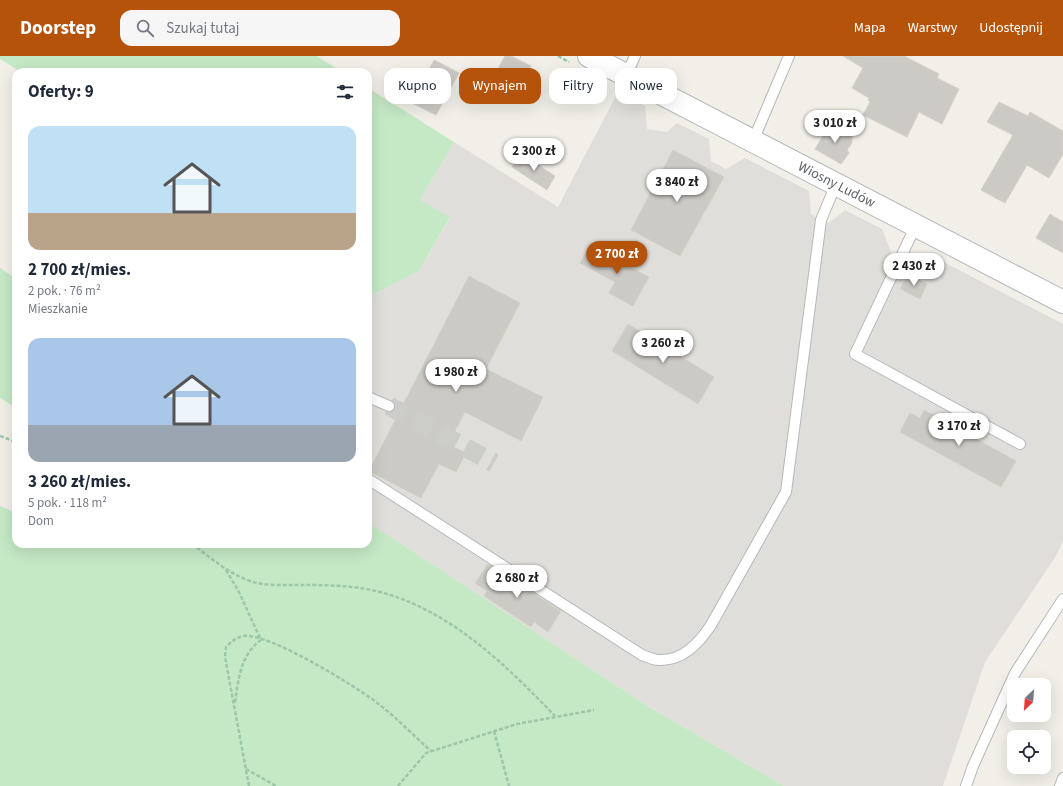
<!DOCTYPE html>
<html lang="pl">
<head>
<meta charset="utf-8">
<style>
	body { margin:0; font-family:"Source Sans 3",sans-serif; background:#f6f6f7; color:#1f2937; height:100vh; display:flex; flex-direction:column; font-size:15px; white-space:nowrap }
	* { box-sizing:border-box; margin:0 }
	p { font-size:13px; color:#747a83 }
	.icon { flex:none; width:22px; height:22px; fill:none; stroke:currentColor; stroke-width:2; stroke-linecap:round; stroke-linejoin:round }
	.map { position:relative; flex:1; overflow:hidden }
	.side { position:absolute; left:12px; top:12px; width:360px; height:480px; display:flex; flex-direction:column; background:#fff; border-radius:12px; box-shadow:0 4px 16px #0002 }
	.side>* { flex:none }
	.banner { position:absolute; left:384px; top:12px; width:380px; height:36px; display:flex; gap:8px }
	.needle { width:26px; rotate:205deg }
	.tools { position:absolute; left:1007px; top:622px; display:grid; gap:8px }
	.tools a { display:grid; place-items:center; width:44px; height:44px; border-radius:8px; background:#fff; box-shadow:0 4px 16px #0002; font-size:20px }
	.price { position:absolute; translate:-50% -34px; padding:0 9px; border-radius:14px; background:#fff; color:#222; font-size:13px; line-height:26px; filter:drop-shadow(0 1px 2px #0008) }
	.price::after { content:''; position:absolute; left:50%; top:24px; width:12px; height:9px; margin-left:-6px; background:inherit; clip-path:polygon(0 0,100% 0,50% 100%) }
	.price.on { background:#b45309; color:#fff }
	ul { padding:0; list-style:none }
	li { display:grid; align-content:center; gap:8px; height:212px; padding:0 16px }
	li span { display:grid; place-items:center; height:124px; border-radius:12px; color:#555 }
	li>.icon { margin-inline-start:auto }
	span .icon { width:72px; height:72px; fill:#fffc; stroke-width:1 }
	li b { font-size:17px }
	h2 { display:flex; justify-content:space-between; align-items:center; height:48px; padding:0 16px; font-size:17px }
	.pill { padding:0 14px; border-radius:12px; background:#fff; box-shadow:0 4px 16px #0002; font-size:14px; line-height:36px }
	.pill.on { background:#b45309; color:#fff }
	header { display:flex; align-items:center; gap:24px; box-sizing:border-box; height:56px; padding:0 20px; background:#b45309; color:#fff }
	header strong { font-size:19px }
	nav { display:flex; gap:22px; margin-inline-start:auto; font-size:14px }
	.search { width:280px; height:36px; background:#f6f6f7; display:flex; align-items:center; gap:10px; box-sizing:border-box; padding:0 14px; border-radius:12px; color:#747a83; font-size:15px }
	.map>svg:first-child { display:block }
	.industrial { fill:#e0deda }
	.green { fill:#c5e8c5 }
	.building { fill:#cccac5; stroke:#d6d1c6 }
	.lines { fill:none; stroke-linecap:round; stroke-linejoin:round }
	.minor-tunnel { stroke:#ccccc8; stroke-width:19; stroke-dasharray:19 10; stroke-linecap:butt }
	.service-casing { stroke:#b5b8bc; stroke-width:12 }
	.tertiary-casing { stroke:#b5b8bc; stroke-width:24 }
	.path { stroke:#9cc7a9; stroke-width:2.5; stroke-dasharray:4 2; stroke-linecap:butt }
	.service { stroke:#fff; stroke-width:10 }
	.tertiary { stroke:#fff; stroke-width:22 }
	.labels { text-anchor:middle; stroke-width:3.5; stroke-linejoin:round; paint-order:stroke }
	.street-label { font-size:14px; fill:#5f6368; stroke:#fff }
</style>
</head>
<body>
<header>
<strong>Doorstep</strong>
<div class="search"><svg class="icon" aria-label="search" viewBox="0 0 24 24"><circle cx="10" cy="10" r="6"/><path d="M15 15l6 6"/></svg>Szukaj tutaj</div>
<nav><a>Mapa</a><a>Warstwy</a><a>Udostępnij</a></nav>
</header>
<div class="map">
<svg width="1063" height="730" viewBox="0 0 1063 730">
	<rect width="100%" height="100%" fill="#f1efe8"/>
	<polygon class="industrial" points="618,36 645,50 647,73 667,76 677,67 709,83 711,105 726,113 745,102 809,135 811,158 821,164 829,167 845,154 882,173 891,196 890,199 899,204 911,210 934,201 1063,268 1063,485 1056,500 985,606 943,730 784,730 649,651 368,466 368,245 374,238 419,215 450,162 420,144 454,86 558,151"/>
	<g class="green">
		<polygon points="0,0 317,0 342,16 21,16 0,3"/>
		<polygon points="368,32 454,86 420,144 450,161 419,215 374,238 368,247 368,241 373,238 368,234"/>
		<polygon points="0,212 16,223 16,352 0,342"/>
		<polygon points="0,450 16,457 16,488 368,488 368,466 649,651 784,730 0,730"/>
	</g>
	<g class="building">
		<polygon points="505,0 511,0 531,10 517,37 492,24"/>
		<polygon points="843,0 904,0 939,18 937,22 959,33 942,68 919,56 907,81 863,59 870,46 868,44 869,42 852,32 863,12"/>
		<polygon points="434,4 459,17 436,59 412,47"/>
		<polygon points="999,46 1028,60 1030,56 1063,75 1063,98 1049,122 1027,109 1005,147 981,134 1013,79 987,66"/>
		<polygon points="831,67 852,79 852,87 847,94 849,97 841,108 815,93"/>
		<polygon points="673,94 724,121 680,200 631,174"/>
		<polygon points="521,98 555,120 547,134 512,111"/>
		<polygon points="1050,158 1063,166 1063,197 1036,182"/>
		<polygon points="590,190 649,221 633,250 609,237 615,226 580,207"/>
		<polygon points="908,218 927,228 920,243 900,233"/>
		<polygon points="469,220 520,247 486,313 543,341 521,385 465,356 448,388 466,397 456,416 439,408 421,442 369,415"/>
		<polygon points="628,268 714,321 698,348 612,295"/>
		<polygon points="924,354 1016,405 1001,431 900,376 910,357 920,362"/>
		<polygon points="488,508 561,555 548,576 534,566 531,571 484,540 487,535 475,527"/>
	</g>
	<g class="lines">
		<polyline class="minor-tunnel" points="389,350 494,407"/>
		<defs>
			<g id="service">
				<polyline points="626,20 635,0"/>
				<polyline points="753,85 789,0"/>
				<polyline points="916,169 855,298 1020,388"/>
				<polyline points="368,341 389,350"/>
				<path d="M 368,423 L 642,599 C 647,601 654,604 659,604 C 683,605 699,587 711,569 L 786,436 L 821,164 L 836,128"/>
				<polyline points="966,730 973,710 1015,617 1063,543"/>
				<polyline points="1060,730 1063,722"/>
			</g>
			<polyline id="tertiary" points="589,0 1063,246"/>
		</defs>
		<use href="#service" class="service-casing"/>
		<use href="#tertiary" class="tertiary-casing"/>
		<g class="path">
			<polyline points="558,0 569,6"/>
			<polyline points="0,380 16,386"/>
			<path d="M 192,488 C 211,502 228,517 250,525 C 264,530 281,529 295,529 C 320,529 347,529 371,534 C 445,549 505,608 555,660"/>
			<path d="M 226,514 L 238,534 L 261,584 C 240,599 238,625 235,648"/>
			<polyline points="494,675 509,730"/>
			<polyline points="246,713 276,730"/>
			<path d="M 249,730 L 225,601 L 226,591 C 231,586 235,582 243,580 C 268,576 355,630 376,646 C 396,661 413,679 431,695"/>
			<polyline points="398,730 426,697 517,668 594,654"/>
		</g>
		<use href="#service" class="service"/>
		<use href="#tertiary" class="tertiary"/>
	</g>
	<g class="labels">
		<g class="street-label">
			<text transform="translate(837 128) rotate(27)" y="5">Wiosny Ludów</text>
		</g>
	</g>
</svg>
<div class="tools">
<a><svg class="needle" viewBox="-14 -14 28 28"><path d="M0-13l5 13h-10z" fill="#e53935"/><path d="M0 13l5-13h-10z" fill="#747a83"/></svg></a>
<a><svg class="icon" aria-label="locate" viewBox="0 0 24 24"><circle cx="12" cy="12" r="6"/><path d="M12 2v4M12 18v4M2 12h4M18 12h4"/></svg></a>
</div>
<b class="price" style="left:835px;top:88px">3 010 zł</b>
<b class="price" style="left:534px;top:116px">2 300 zł</b>
<b class="price" style="left:677px;top:147px">3 840 zł</b>
<b class="price on" style="left:617px;top:219px">2 700 zł</b>
<b class="price" style="left:914px;top:231px">2 430 zł</b>
<b class="price" style="left:663px;top:308px">3 260 zł</b>
<b class="price" style="left:456px;top:337px">1 980 zł</b>
<b class="price" style="left:959px;top:391px">3 170 zł</b>
<b class="price" style="left:517px;top:543px">2 680 zł</b>
<div class="banner">
<a class="pill">Kupno</a>
<a class="pill on">Wynajem</a>
<a class="pill">Filtry</a>
<a class="pill">Nowe</a>
</div>
<section class="side">
<h2>Oferty: 9<svg class="icon" aria-label="filters" viewBox="0 0 24 24"><path d="M4 7h16M4 17h16"/><circle cx="9" cy="7" r="2"/><circle cx="15" cy="17" r="2"/></svg></h2>
<ul>
<li><span style="background:linear-gradient(#bfe0f5 70%,#b9a48a 0)"><svg class="icon" aria-label="home" viewBox="0 0 24 24"><path d="M3 11l9-7 9 7M6 9v11h12V9"/></svg></span><div><b>2 700 zł/mies.</b><p>2 pok. · 76 m²</p><p>Mieszkanie</p></div></li>
<li><span style="background:linear-gradient(#a9c7e8 70%,#9aa5b1 0)"><svg class="icon" aria-label="home" viewBox="0 0 24 24"><path d="M3 11l9-7 9 7M6 9v11h12V9"/></svg></span><div><b>3 260 zł/mies.</b><p>5 pok. · 118 m²</p><p>Dom</p></div></li>
</ul>
</section>
</div>
</body>
</html>
